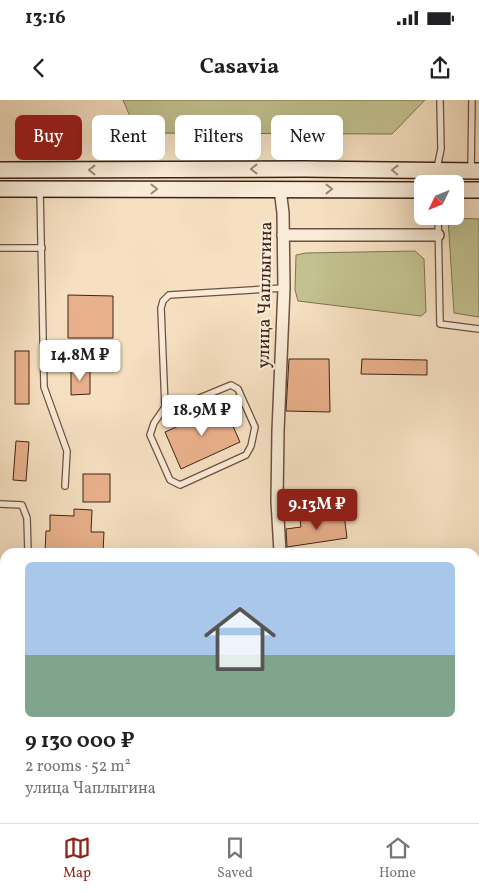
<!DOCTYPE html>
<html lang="en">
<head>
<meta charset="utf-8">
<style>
	body { margin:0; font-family:Vollkorn,serif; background:#f2f2f2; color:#202124; height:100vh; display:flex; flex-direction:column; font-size:19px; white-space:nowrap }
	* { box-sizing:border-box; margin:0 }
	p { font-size:16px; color:#757577 }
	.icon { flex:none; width:28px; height:28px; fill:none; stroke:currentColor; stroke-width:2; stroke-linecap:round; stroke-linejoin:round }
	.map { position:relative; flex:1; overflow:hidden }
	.drawer { position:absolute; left:0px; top:448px; width:480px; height:276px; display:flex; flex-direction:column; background:#fff; border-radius:15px 15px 0 0; box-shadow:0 5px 20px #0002 }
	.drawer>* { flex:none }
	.guide { position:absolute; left:15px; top:15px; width:450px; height:45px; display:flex; gap:10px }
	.needle { width:32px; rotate:227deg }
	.buttons { position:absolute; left:414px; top:75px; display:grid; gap:10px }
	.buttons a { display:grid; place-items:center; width:50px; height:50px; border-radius:8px; background:#fff; box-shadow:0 5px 20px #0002; font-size:25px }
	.price { position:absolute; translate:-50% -42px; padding:0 11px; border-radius:5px; background:#fff; color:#222; font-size:16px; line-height:32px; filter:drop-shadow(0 1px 2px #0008) }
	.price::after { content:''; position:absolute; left:50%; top:30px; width:15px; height:11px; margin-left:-8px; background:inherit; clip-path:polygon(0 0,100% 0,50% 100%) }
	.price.current { background:#8f2418; color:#fff }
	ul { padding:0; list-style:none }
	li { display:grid; align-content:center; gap:10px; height:265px; padding:0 25px }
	li span { display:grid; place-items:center; height:155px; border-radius:8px; color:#555 }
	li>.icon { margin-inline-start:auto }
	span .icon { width:90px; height:90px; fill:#fffc; stroke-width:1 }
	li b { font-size:21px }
	.tag { padding:0 18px; border-radius:8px; background:#fff; box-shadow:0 5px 20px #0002; font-size:18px; line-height:45px }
	.tag.current { background:#8f2418; color:#fff }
	.status { display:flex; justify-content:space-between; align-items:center; height:35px; padding:0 25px; background:#fff; direction:ltr }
	.status svg { height:14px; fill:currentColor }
	header { display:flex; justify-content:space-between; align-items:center; height:65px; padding:0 25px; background:#fff; font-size:22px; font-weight:700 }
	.tab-bar { display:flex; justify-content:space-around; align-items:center; height:70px; border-top:1px solid #e0e0e0; background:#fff; font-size:14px; color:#757577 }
	.tab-bar a { display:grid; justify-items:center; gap:2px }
	.tab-bar .current { color:#8f2418 }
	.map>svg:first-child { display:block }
	.green { fill:#c2c18f; stroke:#807253 }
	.building { fill:#e9b08c; stroke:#3d2317 }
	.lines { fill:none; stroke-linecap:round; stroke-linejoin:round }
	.service-casing { stroke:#6b5242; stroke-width:8 }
	.minor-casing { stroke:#6b5242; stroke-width:14 }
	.secondary-casing { stroke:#3d2317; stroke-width:18 }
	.service { stroke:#f9ebd7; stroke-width:5.5 }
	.minor { stroke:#f9ebd7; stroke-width:11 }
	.secondary { stroke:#f9ebd7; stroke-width:15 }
	.oneway { stroke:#9b8777 }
	.labels { text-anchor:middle; stroke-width:4.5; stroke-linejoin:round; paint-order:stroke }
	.street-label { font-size:18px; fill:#3d2317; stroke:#f9ebd7 }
</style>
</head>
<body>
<div class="status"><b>13:16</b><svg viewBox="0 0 49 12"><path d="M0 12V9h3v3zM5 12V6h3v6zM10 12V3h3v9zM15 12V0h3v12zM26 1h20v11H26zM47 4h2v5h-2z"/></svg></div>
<header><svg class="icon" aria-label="back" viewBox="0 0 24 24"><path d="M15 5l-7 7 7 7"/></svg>Casavia<svg class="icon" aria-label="share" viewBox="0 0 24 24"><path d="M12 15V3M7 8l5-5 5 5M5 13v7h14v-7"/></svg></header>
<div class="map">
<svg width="479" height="723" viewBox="0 0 479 723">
	<rect width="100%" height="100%" fill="#f6e0c1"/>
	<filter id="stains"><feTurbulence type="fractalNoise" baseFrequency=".004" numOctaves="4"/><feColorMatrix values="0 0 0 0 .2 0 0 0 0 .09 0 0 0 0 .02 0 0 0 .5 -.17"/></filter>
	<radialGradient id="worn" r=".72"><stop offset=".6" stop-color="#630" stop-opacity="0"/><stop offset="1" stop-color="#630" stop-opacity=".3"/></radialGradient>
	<g class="green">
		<polygon points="123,0 425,0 392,34 137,33"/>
		<polygon points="448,118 479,119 479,217 454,213"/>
		<polygon points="415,151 424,159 426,212 421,216 298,201 295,190 296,155 306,153"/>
		<polygon points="475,487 479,487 479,606 475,608"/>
	</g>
	<g class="building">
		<polygon points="68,195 113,196 113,238 68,238"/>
		<rect x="15" y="251" width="14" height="53"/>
		<polygon points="289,259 329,259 330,312 286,311"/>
		<polygon points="362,259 427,260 427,275 361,274"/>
		<polygon points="71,269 90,269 90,294 71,295"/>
		<polygon points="224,306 240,342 181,369 165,332"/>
		<polygon points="16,341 29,342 26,381 13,380"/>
		<rect x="83" y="374" width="27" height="28"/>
		<polygon points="74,409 92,410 91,432 104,432 103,452 45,452 46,431 50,431 50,415 74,416"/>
		<polygon points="344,414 347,438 287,447 286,429 301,427 300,420"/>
	</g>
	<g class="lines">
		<defs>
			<g id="service">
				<polyline points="437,68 441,49 440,0"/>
				<polyline points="471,71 472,0"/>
				<polyline points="40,90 44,287 67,351 65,386"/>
				<polyline points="438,116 440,224 479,229"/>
				<polyline points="0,148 42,148"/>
				<polyline points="165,307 185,304 231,285 238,289 255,327 251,346 246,355 180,385 170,380 150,335 154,323 165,307 161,208 163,201 169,195 284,188"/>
				<polyline points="0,404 22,405 27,418 28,452"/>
				<polyline points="22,723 22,719"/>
			</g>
			<g id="minor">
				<polyline points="283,135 438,135"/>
				<polyline points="280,452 277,401 278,331 284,188 283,113 280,89"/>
				<polyline points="475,676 479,674"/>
				<polyline points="296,719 298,723"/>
				<polyline points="417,723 421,719"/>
			</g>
			<g id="secondary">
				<polyline points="0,70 303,69 479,71"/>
				<polyline points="0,89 422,90"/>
				<polyline points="455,90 479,90"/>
			</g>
		</defs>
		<use href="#service" class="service-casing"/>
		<use href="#minor" class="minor-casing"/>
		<use href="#secondary" class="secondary-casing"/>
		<use href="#service" class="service"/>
		<use href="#minor" class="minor"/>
		<use href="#secondary" class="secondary"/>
	</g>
	<defs><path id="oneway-chevron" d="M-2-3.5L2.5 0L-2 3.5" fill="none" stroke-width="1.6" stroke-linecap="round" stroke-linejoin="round" transform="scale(1.25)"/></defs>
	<g class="oneway">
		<use href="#oneway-chevron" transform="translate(254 69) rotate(180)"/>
		<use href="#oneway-chevron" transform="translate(92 70) rotate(180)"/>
		<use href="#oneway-chevron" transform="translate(395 70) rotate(-179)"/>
		<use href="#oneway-chevron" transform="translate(154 89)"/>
		<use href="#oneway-chevron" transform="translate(329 89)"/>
	</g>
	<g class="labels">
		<g class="street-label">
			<text transform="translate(264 195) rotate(-89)" y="6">улица Чаплыгина</text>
		</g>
	</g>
	<rect width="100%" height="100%" filter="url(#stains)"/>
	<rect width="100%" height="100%" fill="url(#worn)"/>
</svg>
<div class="buttons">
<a><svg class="needle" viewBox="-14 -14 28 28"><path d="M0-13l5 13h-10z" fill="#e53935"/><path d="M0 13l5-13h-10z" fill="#757577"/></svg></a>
</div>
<b class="price" style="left:80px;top:282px">14.8M ₽</b>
<b class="price" style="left:202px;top:337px">18.9M ₽</b>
<b class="price current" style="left:317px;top:431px">9.13M ₽</b>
<div class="guide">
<a class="tag current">Buy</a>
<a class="tag">Rent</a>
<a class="tag">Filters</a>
<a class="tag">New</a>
</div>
<section class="drawer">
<ul>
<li><span style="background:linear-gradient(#a9c7e8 60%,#7fa58c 0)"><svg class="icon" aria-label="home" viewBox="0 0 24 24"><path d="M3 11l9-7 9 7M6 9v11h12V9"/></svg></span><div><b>9 130 000 ₽</b><p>2 rooms · 52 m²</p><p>улица Чаплыгина</p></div></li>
</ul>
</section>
</div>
<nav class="tab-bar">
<a class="current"><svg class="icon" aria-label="map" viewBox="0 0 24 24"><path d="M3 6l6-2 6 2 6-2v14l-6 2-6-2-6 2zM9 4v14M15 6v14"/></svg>Map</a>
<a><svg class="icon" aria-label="saved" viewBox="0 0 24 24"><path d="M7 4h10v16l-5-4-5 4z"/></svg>Saved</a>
<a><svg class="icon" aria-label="home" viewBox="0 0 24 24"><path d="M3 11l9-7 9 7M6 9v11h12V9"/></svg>Home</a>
</nav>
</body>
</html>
